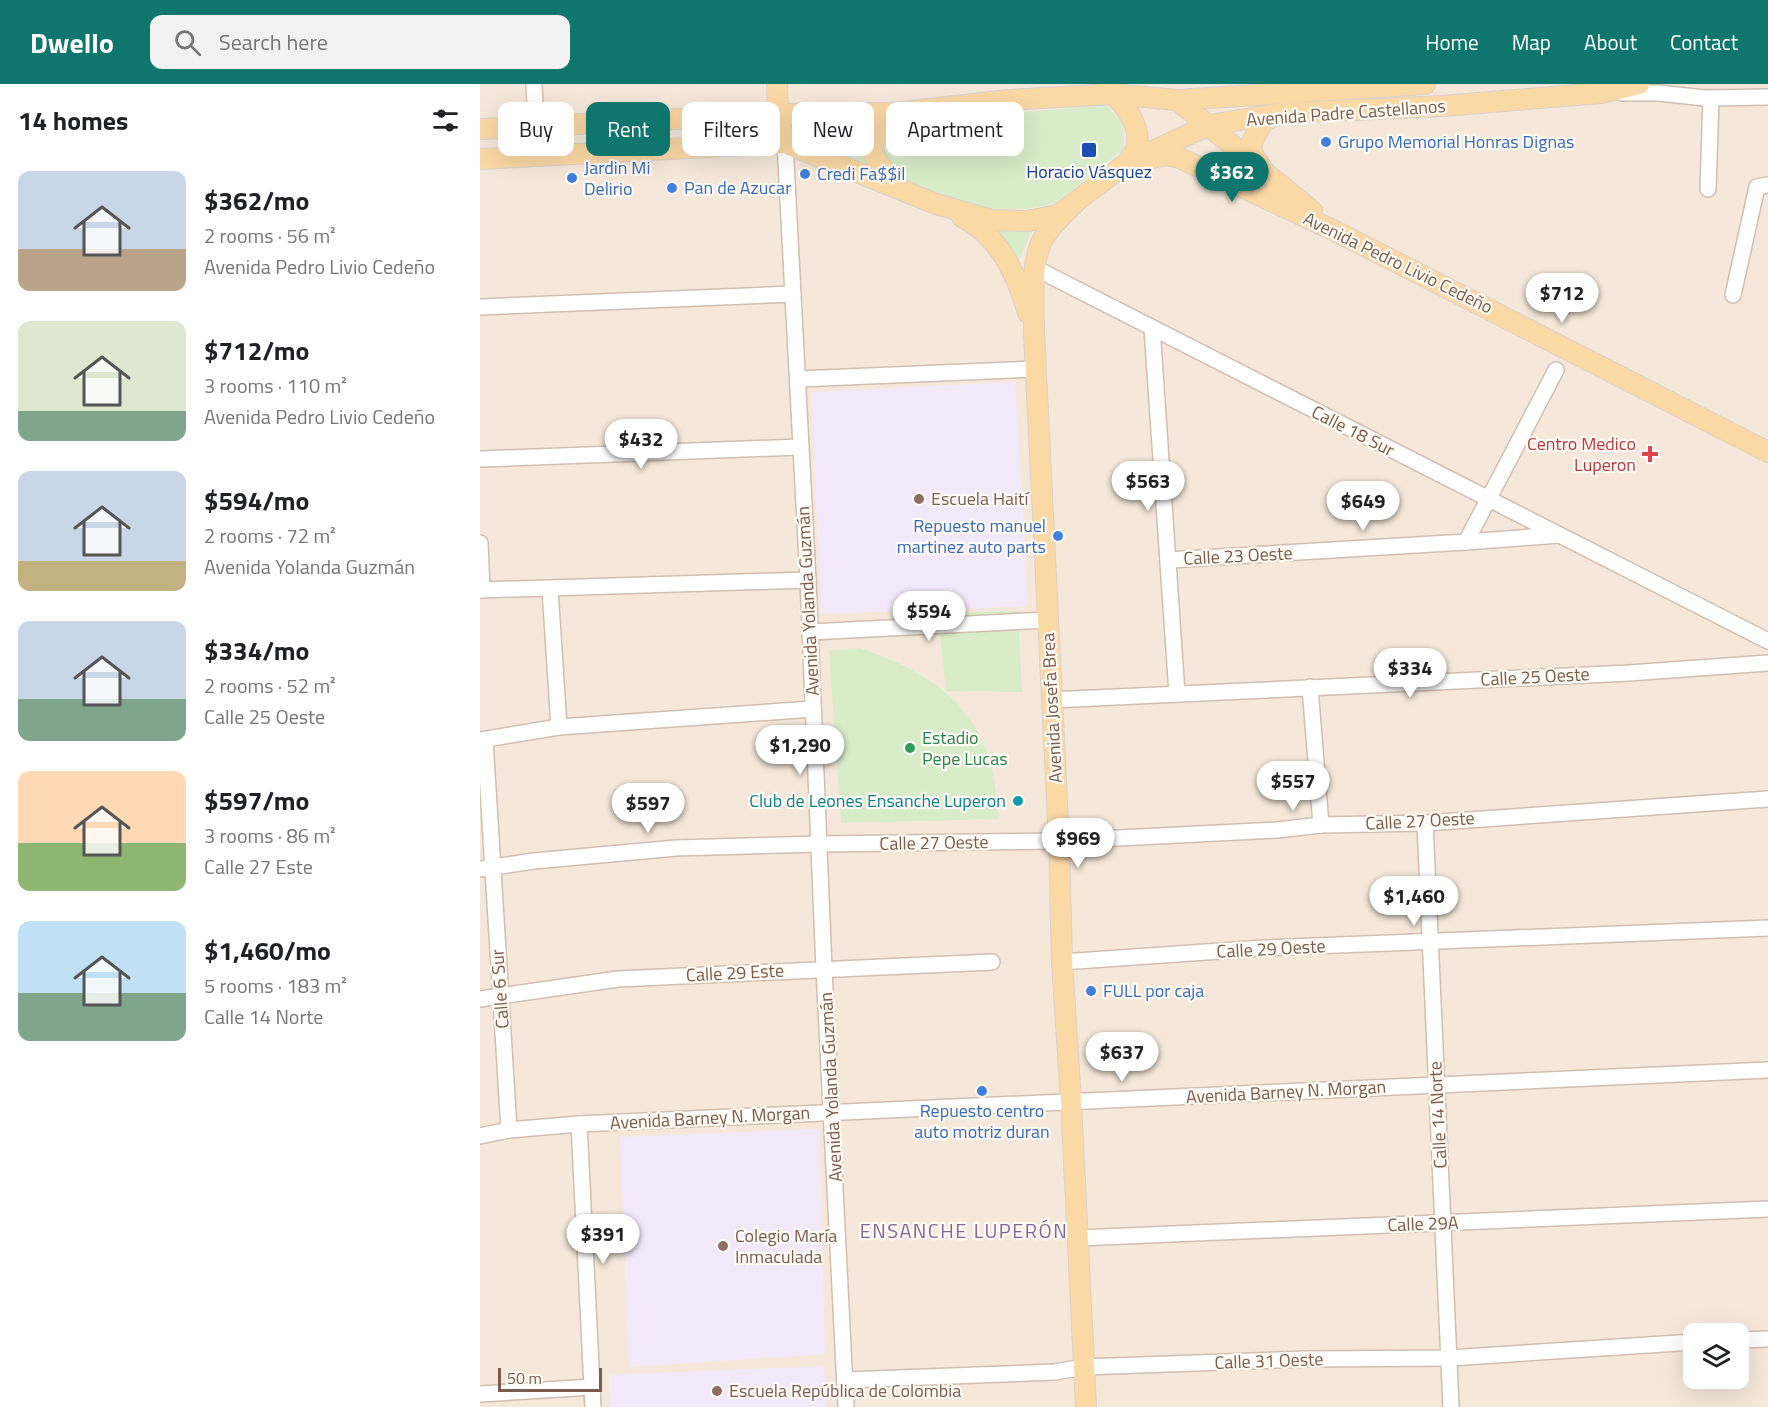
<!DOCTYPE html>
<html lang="en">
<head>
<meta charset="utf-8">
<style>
	body { margin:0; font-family:"Titillium Web",sans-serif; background:#f2f2f2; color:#202124; height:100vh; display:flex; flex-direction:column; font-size:22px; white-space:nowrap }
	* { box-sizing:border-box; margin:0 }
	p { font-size:20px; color:#757577 }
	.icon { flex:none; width:33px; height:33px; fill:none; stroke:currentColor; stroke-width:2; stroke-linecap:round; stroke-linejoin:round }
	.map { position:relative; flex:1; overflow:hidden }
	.side { display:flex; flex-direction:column; background:#fff; width:480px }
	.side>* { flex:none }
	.guide { position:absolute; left:18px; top:18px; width:570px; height:54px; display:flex; gap:12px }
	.fabs { position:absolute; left:1203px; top:1239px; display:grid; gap:12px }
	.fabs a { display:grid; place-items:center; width:66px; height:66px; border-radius:12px; background:#fff; box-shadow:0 6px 24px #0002; font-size:30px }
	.scale { position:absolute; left:18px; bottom:15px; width:104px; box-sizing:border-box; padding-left:6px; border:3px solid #7a5c4d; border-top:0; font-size:16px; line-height:21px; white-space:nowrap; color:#7a5c4d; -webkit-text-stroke:4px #fffaf3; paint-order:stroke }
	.price { position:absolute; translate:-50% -51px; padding:0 14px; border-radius:21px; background:#fff; color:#222; font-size:20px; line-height:39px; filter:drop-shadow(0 2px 3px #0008) }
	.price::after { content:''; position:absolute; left:50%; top:36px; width:18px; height:14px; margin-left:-9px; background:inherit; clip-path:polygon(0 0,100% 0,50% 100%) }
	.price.active { background:#0f766e; color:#fff }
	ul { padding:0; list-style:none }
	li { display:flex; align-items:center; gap:18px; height:150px; padding:0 18px }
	li span { display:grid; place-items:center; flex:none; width:168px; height:120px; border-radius:12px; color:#555 }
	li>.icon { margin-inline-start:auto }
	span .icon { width:72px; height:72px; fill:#fffc; stroke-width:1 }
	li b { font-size:26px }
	h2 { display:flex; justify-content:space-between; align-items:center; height:72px; padding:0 18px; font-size:26px }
	.chip { padding:0 21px; border-radius:12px; background:#fff; box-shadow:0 6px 24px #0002; font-size:21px; line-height:54px }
	.chip.active { background:#0f766e; color:#fff }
	header { display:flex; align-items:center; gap:36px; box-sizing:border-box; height:84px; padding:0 30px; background:#0f766e; color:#fff }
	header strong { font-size:28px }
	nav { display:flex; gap:33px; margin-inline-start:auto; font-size:21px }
	.search { width:420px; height:54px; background:#f2f2f2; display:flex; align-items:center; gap:15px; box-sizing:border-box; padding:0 21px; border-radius:12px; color:#757577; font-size:22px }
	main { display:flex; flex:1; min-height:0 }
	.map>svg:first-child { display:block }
	.residential { fill:#f5e8da; fill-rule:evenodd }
	.education { fill:#f3e8fa }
	.green { fill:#d8ecc9 }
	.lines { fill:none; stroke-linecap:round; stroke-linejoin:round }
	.minor-casing { stroke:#d1beb0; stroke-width:18 }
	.major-casing { stroke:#dad1cd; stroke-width:22 }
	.minor { stroke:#fff; stroke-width:15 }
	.major { stroke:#fbd9a5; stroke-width:20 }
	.shop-dot { fill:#3f7fe0; stroke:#fffaf3; stroke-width:2 }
	.transit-dot { fill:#1a4fb4; stroke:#fffaf3; stroke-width:2 }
	.health-dot { fill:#e0444e; stroke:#fffaf3; stroke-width:2 }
	.education-dot { fill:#8d6e63; stroke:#fffaf3; stroke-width:2 }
	.leisure-dot { fill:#2e9e5b; stroke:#fffaf3; stroke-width:2 }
	.culture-dot { fill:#0f9aa8; stroke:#fffaf3; stroke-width:2 }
	.labels { text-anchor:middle; stroke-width:4.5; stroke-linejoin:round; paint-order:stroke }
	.street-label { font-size:18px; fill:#7a5c4d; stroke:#fffaf3 }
	.shop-label { font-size:18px; fill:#366cbe; stroke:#fffaf3; text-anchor:start }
	.transit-label { font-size:18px; fill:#164399; stroke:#fffaf3 }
	.health-label { font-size:18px; fill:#be3a42; stroke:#fffaf3; text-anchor:end }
	.education-label { font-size:18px; fill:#785e54; stroke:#fffaf3; text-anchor:start }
	.leisure-label { font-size:18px; fill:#27864d; stroke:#fffaf3; text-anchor:start }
	.culture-label { font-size:18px; fill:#0d838f; stroke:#fffaf3; text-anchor:end }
	.neighbourhood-label { font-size:20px; letter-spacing:1.5px; fill:#846695; stroke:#fffaf3 }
</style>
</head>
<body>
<header>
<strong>Dwello</strong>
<div class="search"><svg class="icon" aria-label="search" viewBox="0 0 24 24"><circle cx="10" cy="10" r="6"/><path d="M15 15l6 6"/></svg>Search here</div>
<nav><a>Home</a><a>Map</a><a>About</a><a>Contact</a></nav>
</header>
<main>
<section class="side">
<h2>14 homes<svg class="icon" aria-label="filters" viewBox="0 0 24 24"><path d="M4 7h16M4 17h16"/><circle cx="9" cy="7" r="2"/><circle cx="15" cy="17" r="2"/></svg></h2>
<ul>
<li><span style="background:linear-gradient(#c9d6e8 65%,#b9a48a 0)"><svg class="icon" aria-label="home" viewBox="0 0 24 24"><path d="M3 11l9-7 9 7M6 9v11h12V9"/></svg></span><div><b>$362/mo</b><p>2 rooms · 56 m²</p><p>Avenida Pedro Livio Cedeño</p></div></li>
<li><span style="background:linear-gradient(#dfe7d0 75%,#7fa58c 0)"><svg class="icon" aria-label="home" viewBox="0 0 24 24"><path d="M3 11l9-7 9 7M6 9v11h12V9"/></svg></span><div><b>$712/mo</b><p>3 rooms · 110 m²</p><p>Avenida Pedro Livio Cedeño</p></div></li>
<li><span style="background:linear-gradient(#c9d6e8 75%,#c2b280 0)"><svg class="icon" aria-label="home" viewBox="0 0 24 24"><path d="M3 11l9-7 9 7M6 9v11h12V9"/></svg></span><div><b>$594/mo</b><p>2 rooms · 72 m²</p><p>Avenida Yolanda Guzmán</p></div></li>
<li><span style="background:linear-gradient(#c9d6e8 65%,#7fa58c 0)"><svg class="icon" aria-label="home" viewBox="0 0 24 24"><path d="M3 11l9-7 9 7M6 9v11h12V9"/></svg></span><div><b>$334/mo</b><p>2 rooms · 52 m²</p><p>Calle 25 Oeste</p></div></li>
<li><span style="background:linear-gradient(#ffd9b3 60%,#8fb573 0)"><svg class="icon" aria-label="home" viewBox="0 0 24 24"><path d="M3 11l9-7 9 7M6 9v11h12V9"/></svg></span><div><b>$597/mo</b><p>3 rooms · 86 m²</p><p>Calle 27 Este</p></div></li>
<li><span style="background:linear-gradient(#bfe0f5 60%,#7fa58c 0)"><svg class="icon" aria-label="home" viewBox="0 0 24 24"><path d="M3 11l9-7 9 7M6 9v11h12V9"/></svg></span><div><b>$1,460/mo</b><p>5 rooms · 183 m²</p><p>Calle 14 Norte</p></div></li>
</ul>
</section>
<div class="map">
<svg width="1288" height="1323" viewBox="0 0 1288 1323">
	<rect width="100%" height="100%" fill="#fdf6ec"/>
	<path class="residential" d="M 0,0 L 1288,0 L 1288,1323 L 0,1323 ZM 1214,1250 L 1258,1250 L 1258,1294 L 1214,1294 Z"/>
	<g class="education">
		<polygon points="535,298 548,522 341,530 331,308"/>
		<polygon points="339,1045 345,1270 149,1283 140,1053"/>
		<polygon points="344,1282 346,1323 130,1323 129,1291"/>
	</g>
	<g class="green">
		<polygon points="626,21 643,38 644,65 575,119 547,125 511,125 457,115 347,61 346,46"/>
		<polygon points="554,143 537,180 515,144"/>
		<polygon points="538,527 542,608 466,607 458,529"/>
		<path d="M 380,564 C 428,581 475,603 499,651 C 513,676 516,707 519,735 L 361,739 L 349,567 Z"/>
	</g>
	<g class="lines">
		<defs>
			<g id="minor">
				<polyline points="54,0 56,42"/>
				<polyline points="1142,9 1178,9 1225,14 1288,13"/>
				<polyline points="305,59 328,496 344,885 366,1323"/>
				<polyline points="1228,105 1231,14"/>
				<polyline points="555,184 1288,557"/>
				<polyline points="1253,211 1277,103 1288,101"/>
				<polyline points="0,223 313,210"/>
				<polyline points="672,244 697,610"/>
				<polyline points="318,295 556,285"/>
				<polyline points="0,375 320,363"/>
				<polyline points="986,458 1076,286"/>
				<polyline points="0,459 2,506"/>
				<polyline points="688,476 986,458 1079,451"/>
				<polyline points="70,505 79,643"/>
				<polyline points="0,506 328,496"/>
				<polyline points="330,548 568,536"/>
				<polyline points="830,603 841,741"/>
				<polyline points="571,616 1149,589 1288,579"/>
				<polyline points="0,656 79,643 333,625"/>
				<polyline points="5,656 29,1046"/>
				<polyline points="945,739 971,1323"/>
				<polyline points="0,785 54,777 196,764 340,760 579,757 797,746 841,741 945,739 1288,715"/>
				<polyline points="582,878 783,864 1288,844"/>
				<polyline points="0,915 138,895 512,878"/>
				<polyline points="99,1040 113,1323"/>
				<polyline points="0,1052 29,1046 99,1040 1288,986"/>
				<polyline points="598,1154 1288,1125"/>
				<polyline points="1258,1256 1288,1255"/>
				<polyline points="365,1296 575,1288 604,1283 827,1275 969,1274 1214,1258"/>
				<polyline points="0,1310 112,1303"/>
			</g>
			<g id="major">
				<polyline points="297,0 298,30 305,59"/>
				<path d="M 627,5 C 643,18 661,40 657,62 C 656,68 650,74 647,79"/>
				<polyline points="697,16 832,127"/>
				<path d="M 414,29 C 409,36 400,43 396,50 C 385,70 406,90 419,102"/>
				<polyline points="0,45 298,30 414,29 529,16 633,10 697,16 945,0"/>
				<polyline points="0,75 305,59 456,120 512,136 547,137 578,131 647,79 729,41 803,29 962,22 1121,9 1159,0"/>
				<polyline points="668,75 685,71 700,74 857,148 1288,368"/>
				<polyline points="781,83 772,69 772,58 783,37 798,31"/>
				<path d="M 596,118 C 586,128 575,138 567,149 C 549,171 554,221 554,249 L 579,757 L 582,878 L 591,1017 L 606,1323"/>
				<path d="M 482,133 C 519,151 537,191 548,229"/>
			</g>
		</defs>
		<use href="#minor" class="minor-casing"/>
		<use href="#major" class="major-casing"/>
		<use href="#minor" class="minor"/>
		<use href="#major" class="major"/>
	</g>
	<g class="shop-dot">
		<circle cx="846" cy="58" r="6"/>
		<circle cx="325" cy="90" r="6"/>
		<circle cx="92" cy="94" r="6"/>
		<circle cx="192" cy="104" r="6"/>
		<circle cx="578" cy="452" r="6"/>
		<circle cx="611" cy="907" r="6"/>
		<circle cx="502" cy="1007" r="6"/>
	</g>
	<rect class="transit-dot" x="601" y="58" width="16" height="16" rx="3"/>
	<path class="health-dot" d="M1167 361h6v6h6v6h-6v6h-6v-6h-6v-6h6z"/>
	<g class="education-dot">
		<circle cx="439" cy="415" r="6"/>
		<circle cx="243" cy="1162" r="6"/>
		<circle cx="237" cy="1307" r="6"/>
	</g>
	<circle class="leisure-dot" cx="430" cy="664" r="6"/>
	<circle class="culture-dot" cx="538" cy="717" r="6"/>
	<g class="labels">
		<g class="street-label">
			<text transform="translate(866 29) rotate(-4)" y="6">Avenida Padre Castellanos</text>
			<text transform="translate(918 179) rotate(26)" y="6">Avenida Pedro Livio Cedeño</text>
			<text transform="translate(873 347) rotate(27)" y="6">Calle 18 Sur</text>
			<text transform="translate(758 472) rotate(-3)" y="6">Calle 23 Oeste</text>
			<text transform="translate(328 517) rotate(-93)" y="6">Avenida Yolanda Guzmán</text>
			<text transform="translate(1055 593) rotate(-3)" y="6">Calle 25 Oeste</text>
			<text transform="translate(572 624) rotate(-93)" y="6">Avenida Josefa Brea</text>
			<text transform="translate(940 737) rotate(-3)" y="6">Calle 27 Oeste</text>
			<text transform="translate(454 759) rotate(-1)" y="6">Calle 27 Oeste</text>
			<text transform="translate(791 865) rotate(-3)" y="6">Calle 29 Oeste</text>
			<text transform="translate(255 889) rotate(-3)" y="6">Calle 29 Este</text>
			<text transform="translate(20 905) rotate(-94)" y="6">Calle 6 Sur</text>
			<text transform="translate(351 1003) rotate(-93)" y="6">Avenida Yolanda Guzmán</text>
			<text transform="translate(806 1008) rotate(-3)" y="6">Avenida Barney N. Morgan</text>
			<text transform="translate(958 1031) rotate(-93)" y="6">Calle 14 Norte</text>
			<text transform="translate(230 1034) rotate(-3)" y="6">Avenida Barney N. Morgan</text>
			<text transform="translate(943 1140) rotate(-2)" y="6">Calle 29A</text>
			<text transform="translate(789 1277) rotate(-2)" y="6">Calle 31 Oeste</text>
		</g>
		<g class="shop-label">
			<text x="858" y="64">Grupo Memorial Honras Dignas</text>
			<text x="104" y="90">Jardin Mi<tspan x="104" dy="21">Delirio</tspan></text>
			<text x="337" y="96">Credi Fa$$il</text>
			<text x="204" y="110">Pan de Azucar</text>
			<text x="566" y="448" text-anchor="end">Repuesto manuel<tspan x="566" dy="21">martinez auto parts</tspan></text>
			<text x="623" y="913">FULL por caja</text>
			<text x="502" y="1033" text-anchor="middle">Repuesto centro<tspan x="502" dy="21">auto motriz duran</tspan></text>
		</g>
		<g class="transit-label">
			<text x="609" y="94">Horacio Vásquez</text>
		</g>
		<g class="health-label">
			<text x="1156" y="366">Centro Medico<tspan x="1156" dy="21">Luperon</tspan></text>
		</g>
		<g class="education-label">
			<text x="451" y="421">Escuela Haití</text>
			<text x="255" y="1158">Colegio María<tspan x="255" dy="21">Inmaculada</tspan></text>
			<text x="249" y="1313">Escuela República de Colombia</text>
		</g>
		<g class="leisure-label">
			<text x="442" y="660">Estadio<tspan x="442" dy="21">Pepe Lucas</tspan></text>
		</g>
		<g class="culture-label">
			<text x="526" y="723">Club de Leones Ensanche Luperon</text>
		</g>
		<g class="neighbourhood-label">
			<text x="484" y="1154">ENSANCHE LUPERÓN</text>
		</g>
	</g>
</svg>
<div class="fabs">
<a><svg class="icon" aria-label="layers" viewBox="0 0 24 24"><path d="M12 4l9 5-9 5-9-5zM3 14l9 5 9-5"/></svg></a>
</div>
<div class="scale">50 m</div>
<b class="price active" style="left:752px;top:119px">$362</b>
<b class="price" style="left:1082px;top:240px">$712</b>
<b class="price" style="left:161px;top:386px">$432</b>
<b class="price" style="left:668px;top:428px">$563</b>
<b class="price" style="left:883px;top:448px">$649</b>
<b class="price" style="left:449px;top:558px">$594</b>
<b class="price" style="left:930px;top:615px">$334</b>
<b class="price" style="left:320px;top:692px">$1,290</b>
<b class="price" style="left:813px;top:728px">$557</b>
<b class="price" style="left:168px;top:750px">$597</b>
<b class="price" style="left:598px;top:785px">$969</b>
<b class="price" style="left:934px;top:843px">$1,460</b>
<b class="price" style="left:642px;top:999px">$637</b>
<b class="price" style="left:123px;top:1181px">$391</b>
<div class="guide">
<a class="chip">Buy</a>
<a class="chip active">Rent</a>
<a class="chip">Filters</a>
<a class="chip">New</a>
<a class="chip">Apartment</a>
</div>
</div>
</main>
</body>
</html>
